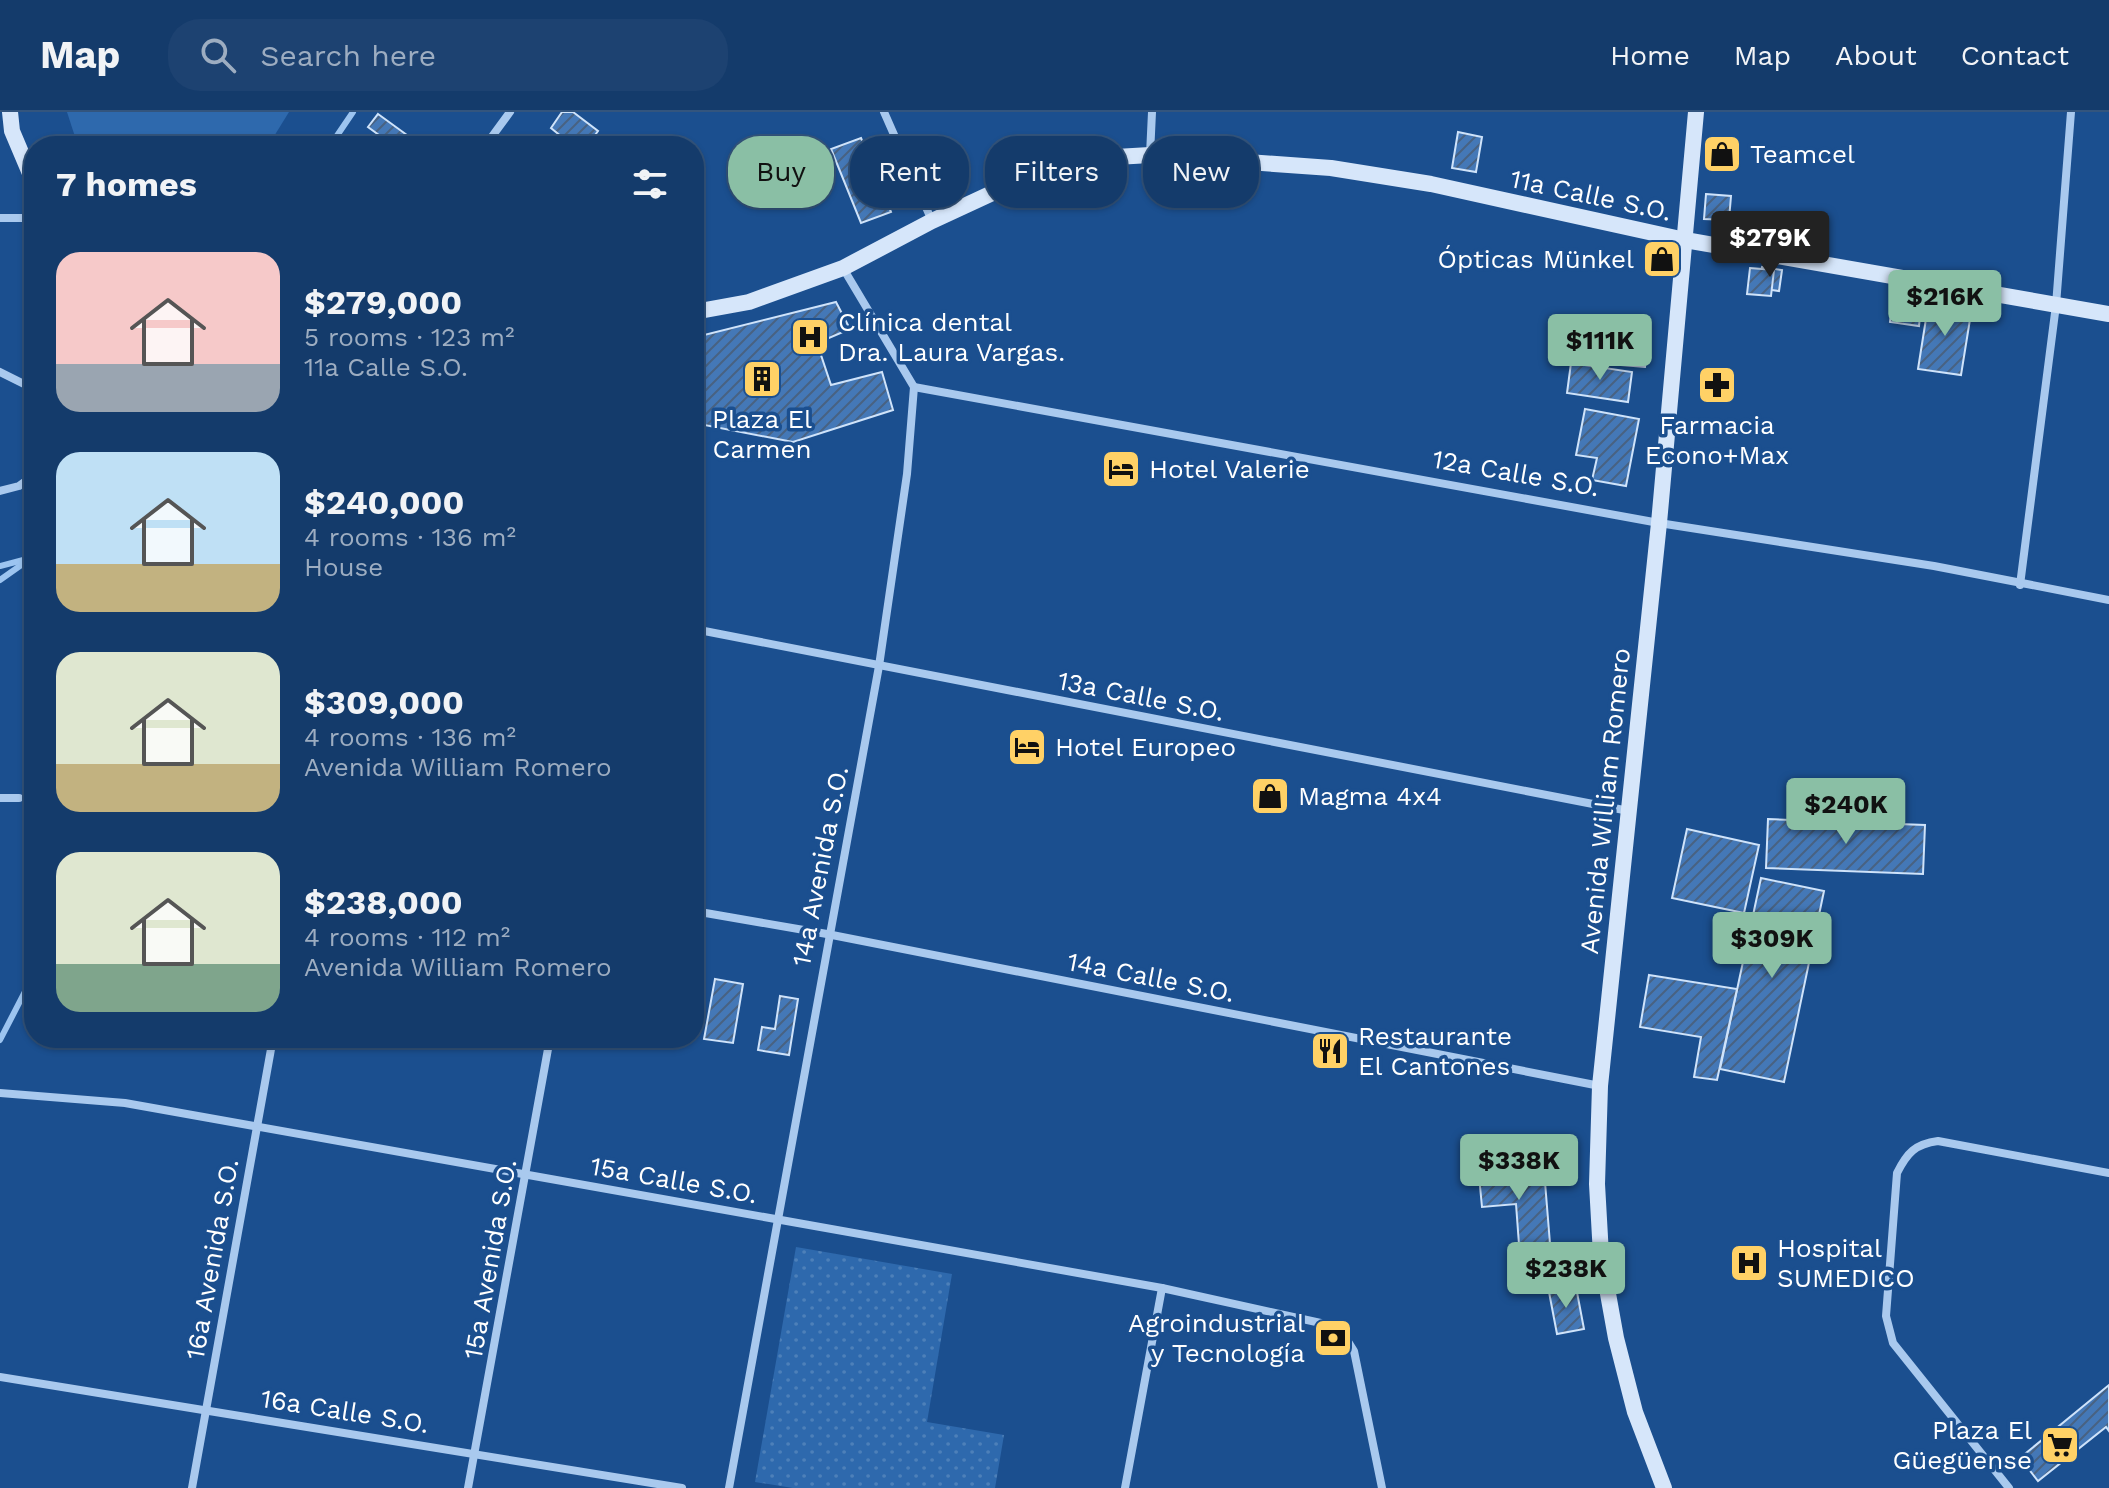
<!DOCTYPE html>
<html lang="en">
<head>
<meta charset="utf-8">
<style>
	body { margin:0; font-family:"Work Sans",sans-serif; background:#1d4271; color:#f1f3f6; height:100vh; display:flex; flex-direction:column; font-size:30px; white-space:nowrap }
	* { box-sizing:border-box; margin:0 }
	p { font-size:26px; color:#9dadc1 }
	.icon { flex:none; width:44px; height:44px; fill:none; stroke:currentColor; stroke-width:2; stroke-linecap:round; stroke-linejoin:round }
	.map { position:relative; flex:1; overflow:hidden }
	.drawer { position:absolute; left:24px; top:24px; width:680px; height:912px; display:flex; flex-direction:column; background:#143b6b; border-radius:32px; box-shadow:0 2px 6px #0004,0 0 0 2px #33557e }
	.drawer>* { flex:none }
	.guide { position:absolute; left:728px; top:24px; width:760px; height:72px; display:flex; gap:16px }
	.price { position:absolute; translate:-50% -68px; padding:0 18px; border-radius:8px; background:#8abfa5; color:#111; font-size:26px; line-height:52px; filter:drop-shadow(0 2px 4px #0008) }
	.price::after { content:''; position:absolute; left:50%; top:48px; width:24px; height:18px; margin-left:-12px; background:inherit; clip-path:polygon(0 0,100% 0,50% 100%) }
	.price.on { background:#222; color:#fff }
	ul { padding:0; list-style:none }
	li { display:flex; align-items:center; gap:24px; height:200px; padding:0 32px }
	li span { display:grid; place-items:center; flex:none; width:224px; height:160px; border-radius:24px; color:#555 }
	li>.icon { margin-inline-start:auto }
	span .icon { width:96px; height:96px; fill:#fffc; stroke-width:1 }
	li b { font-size:34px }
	h2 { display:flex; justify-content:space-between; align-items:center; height:96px; padding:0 32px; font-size:34px }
	.tag { padding:0 28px; border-radius:32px; background:#143b6b; box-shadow:0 2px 6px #0004,0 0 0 2px #33557e; font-size:28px; line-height:72px }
	.tag.on { background:#8abfa5; color:#111 }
	header { display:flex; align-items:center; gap:48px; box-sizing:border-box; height:112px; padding:0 40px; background:#143b6b; border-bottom:2px solid #33557e }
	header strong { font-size:38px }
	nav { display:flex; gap:44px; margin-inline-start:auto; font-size:28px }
	.search { width:560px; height:72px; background:#1d4271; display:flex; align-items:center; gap:20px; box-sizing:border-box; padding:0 28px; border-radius:32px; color:#9dadc1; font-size:30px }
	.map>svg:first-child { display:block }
	.grass { fill:url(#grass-dots) }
	.garden { fill:#2e69ad }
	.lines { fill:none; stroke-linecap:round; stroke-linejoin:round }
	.stream { stroke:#9cc4f0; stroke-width:6 }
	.building { fill:url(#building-hatch); stroke:#cfe3fa; stroke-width:2 }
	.street { stroke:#a9c9ee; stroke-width:8 }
	.secondary { stroke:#d6e6fa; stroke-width:16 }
	.labels { text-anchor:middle; stroke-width:7; stroke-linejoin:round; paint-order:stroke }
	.poi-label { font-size:26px; fill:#fff; stroke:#1b4f8f; text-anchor:start }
	.street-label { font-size:26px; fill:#fff; stroke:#1b4f8f }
</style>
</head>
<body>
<header>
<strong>Map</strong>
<div class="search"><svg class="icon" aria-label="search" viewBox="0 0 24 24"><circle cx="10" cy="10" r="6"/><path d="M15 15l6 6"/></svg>Search here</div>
<nav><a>Home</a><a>Map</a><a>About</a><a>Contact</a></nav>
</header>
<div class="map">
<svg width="2109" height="1376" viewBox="0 0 2109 1376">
	<defs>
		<pattern id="grass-dots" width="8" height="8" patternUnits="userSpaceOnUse" patternTransform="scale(2)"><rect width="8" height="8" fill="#2e69ad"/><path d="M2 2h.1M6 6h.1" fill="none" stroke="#4d80b9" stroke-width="1.8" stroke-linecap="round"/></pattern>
		<pattern id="building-hatch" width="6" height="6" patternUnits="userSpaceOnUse" patternTransform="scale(2)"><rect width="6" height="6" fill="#4478b7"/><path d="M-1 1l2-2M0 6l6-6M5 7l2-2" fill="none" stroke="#486282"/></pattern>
	</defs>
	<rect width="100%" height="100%" fill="#1b4f8f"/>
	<polygon class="grass" points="796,1135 952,1162 927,1310 1004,1323 995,1376 793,1376 755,1370"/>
	<polygon class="garden" points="67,0 289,0 268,34 78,34"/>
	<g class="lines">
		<g class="stream">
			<polyline points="330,34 353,0"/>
			<polyline points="0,454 27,447"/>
			<polyline points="0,468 34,444"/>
			<polyline points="34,554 31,593 34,606"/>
			<polyline points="0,928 34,862"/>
		</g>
	</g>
	<g class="building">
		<polygon points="562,0 573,0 598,19 587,34 573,34 551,16"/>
		<polygon points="378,2 422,34 394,34 368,15"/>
		<polygon points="1458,20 1482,25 1476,60 1452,56"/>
		<polygon points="861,26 891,100 861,111 831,37"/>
		<polygon points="1706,82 1731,84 1729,108 1704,107"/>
		<polygon points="1762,155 1782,158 1779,179 1758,176"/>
		<polygon points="1750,156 1774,158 1771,184 1747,182"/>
		<polygon points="1893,183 1922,186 1919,214 1890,210"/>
		<polygon points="1929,188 1972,195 1961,263 1918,257"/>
		<polygon points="836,190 850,217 817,231 831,273 882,260 893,298 793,330 694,311 696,225"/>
		<polygon points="1611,233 1647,236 1645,255 1609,252"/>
		<polygon points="1571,251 1632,260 1628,290 1567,281"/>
		<polygon points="1585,297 1639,307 1626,374 1592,368 1597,346 1576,343"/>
		<polygon points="1768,707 1925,713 1923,762 1766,756"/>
		<polygon points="1687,717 1759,733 1744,801 1672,786"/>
		<polygon points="1761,766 1824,779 1784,970 1720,957"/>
		<polygon points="1649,863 1737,877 1717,968 1694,965 1701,925 1640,915"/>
		<polygon points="715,867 743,872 733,931 704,927"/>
		<polygon points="780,884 798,887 789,943 758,938 762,915 775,917"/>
		<polygon points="1533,1048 1535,1071 1545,1070 1551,1144 1520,1146 1516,1092 1482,1095 1478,1053"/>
		<polygon points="1576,1175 1584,1217 1557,1222 1549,1180"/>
		<polygon points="2109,1273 2109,1319 2106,1315 2038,1369 2020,1346"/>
	</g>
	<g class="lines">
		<g class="street">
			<polyline points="884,0 932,109"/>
			<polyline points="485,34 510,0"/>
			<polyline points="1150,43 1152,0"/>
			<polyline points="0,106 34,106"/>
			<polyline points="0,260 34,277"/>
			<polyline points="914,275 1659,411 1934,454 2109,488"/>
			<polyline points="0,379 19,374 34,363"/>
			<polyline points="2020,473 2056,193 2071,0"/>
			<polyline points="694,517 1629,699"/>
			<polyline points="0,686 19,686"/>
			<polyline points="694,799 827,822 1600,974"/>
			<polyline points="0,981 125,991 1162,1176 1339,1215 1354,1239 1382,1376"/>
			<polyline points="0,1265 682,1376"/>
			<polyline points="192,1376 273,926"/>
			<polyline points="468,1376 550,926"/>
			<polyline points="729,1376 879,554 907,362 914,275 843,156"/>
			<polyline points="1125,1376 1162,1176"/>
			<path d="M 2009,1376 L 1893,1231 L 1886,1204 L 1897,1061 C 1907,1041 1915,1032 1938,1029 L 2109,1061"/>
		</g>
		<g class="secondary">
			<polyline points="10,0 12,19 34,71"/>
			<polyline points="694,200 749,190 843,156 932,109 1029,64 1099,46 1150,43 1331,56 1431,72 1685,128 2109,202"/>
			<polyline points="1664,1376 1635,1300 1616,1226 1601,1143 1597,1072 1600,974 1659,411 1696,0"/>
		</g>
	</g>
	<defs>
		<symbol id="shop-square" viewBox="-11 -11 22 22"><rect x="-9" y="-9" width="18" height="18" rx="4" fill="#ffd166" stroke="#1b4f8f"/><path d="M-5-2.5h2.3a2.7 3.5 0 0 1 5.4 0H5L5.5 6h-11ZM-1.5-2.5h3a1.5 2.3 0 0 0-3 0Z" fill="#111"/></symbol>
		<symbol id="hospital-square" viewBox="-11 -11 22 22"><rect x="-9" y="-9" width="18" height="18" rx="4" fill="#ffd166" stroke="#1b4f8f"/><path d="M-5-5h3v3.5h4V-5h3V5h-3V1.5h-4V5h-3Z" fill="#111"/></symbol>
		<symbol id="building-square" viewBox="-11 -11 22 22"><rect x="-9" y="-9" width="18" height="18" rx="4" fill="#ffd166" stroke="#1b4f8f"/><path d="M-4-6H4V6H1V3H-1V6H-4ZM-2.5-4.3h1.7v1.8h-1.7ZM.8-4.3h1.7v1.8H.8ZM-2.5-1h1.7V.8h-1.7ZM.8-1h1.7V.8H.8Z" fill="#111"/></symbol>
		<symbol id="pharmacy-square" viewBox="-11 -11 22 22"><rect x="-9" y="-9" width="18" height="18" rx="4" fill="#ffd166" stroke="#1b4f8f"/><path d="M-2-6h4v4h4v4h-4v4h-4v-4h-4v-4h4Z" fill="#111"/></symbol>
		<symbol id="hotel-square" viewBox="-11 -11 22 22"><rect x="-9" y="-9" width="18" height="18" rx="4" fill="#ffd166" stroke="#1b4f8f"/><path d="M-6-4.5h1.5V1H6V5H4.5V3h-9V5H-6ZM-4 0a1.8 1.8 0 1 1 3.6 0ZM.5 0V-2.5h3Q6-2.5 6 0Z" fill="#111"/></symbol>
		<symbol id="restaurant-square" viewBox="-11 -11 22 22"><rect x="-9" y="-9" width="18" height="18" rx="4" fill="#ffd166" stroke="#1b4f8f"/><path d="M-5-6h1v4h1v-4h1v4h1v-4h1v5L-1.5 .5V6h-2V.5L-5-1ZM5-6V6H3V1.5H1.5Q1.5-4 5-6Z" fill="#111"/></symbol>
		<symbol id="bank-square" viewBox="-11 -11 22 22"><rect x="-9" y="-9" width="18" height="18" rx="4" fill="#ffd166" stroke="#1b4f8f"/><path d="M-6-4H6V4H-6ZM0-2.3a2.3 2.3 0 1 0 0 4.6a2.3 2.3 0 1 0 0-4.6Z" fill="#111"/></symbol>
		<symbol id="supermarket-square" viewBox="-11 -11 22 22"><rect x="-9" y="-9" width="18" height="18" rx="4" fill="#ffd166" stroke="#1b4f8f"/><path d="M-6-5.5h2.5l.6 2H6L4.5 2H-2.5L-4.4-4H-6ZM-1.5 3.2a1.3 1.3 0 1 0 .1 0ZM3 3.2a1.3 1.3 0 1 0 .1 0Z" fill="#111"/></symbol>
	</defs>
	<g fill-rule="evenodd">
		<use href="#shop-square" x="1700" y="20" width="44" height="44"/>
		<use href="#shop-square" x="1640" y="125" width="44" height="44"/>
		<use href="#hospital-square" x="788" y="203" width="44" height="44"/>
		<use href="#building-square" x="740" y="245" width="44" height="44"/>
		<use href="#pharmacy-square" x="1695" y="251" width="44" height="44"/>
		<use href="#hotel-square" x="1099" y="335" width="44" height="44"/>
		<use href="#hotel-square" x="1005" y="613" width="44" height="44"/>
		<use href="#shop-square" x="1248" y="662" width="44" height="44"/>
		<use href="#restaurant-square" x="1308" y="917" width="44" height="44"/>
		<use href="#hospital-square" x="1727" y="1129" width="44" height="44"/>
		<use href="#bank-square" x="1311" y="1204" width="44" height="44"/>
		<use href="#supermarket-square" x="2038" y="1311" width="44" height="44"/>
	</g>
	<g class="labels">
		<g class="poi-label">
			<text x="1750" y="51">Teamcel</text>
			<text x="1634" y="156" text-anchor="end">Ópticas Münkel</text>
			<text x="838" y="219">Clínica dental<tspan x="838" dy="30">Dra. Laura Vargas.</tspan></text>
			<text x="762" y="316" text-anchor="middle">Plaza El<tspan x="762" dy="30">Carmen</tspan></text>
			<text x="1717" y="322" text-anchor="middle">Farmacia<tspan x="1717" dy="30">Econo+Max</tspan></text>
			<text x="1149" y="366">Hotel Valerie</text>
			<text x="1055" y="644">Hotel Europeo</text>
			<text x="1298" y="693">Magma 4x4</text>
			<text x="1358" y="933">Restaurante<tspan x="1358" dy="30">El Cantones</tspan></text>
			<text x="1777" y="1145">Hospital<tspan x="1777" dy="30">SUMEDICO</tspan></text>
			<text x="1305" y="1220" text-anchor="end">Agroindustrial<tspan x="1305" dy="30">y Tecnología</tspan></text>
			<text x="2032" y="1327" text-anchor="end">Plaza El<tspan x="2032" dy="30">Güegüense</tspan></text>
		</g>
		<g class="street-label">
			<text transform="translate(1591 83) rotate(12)" y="9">11a Calle S.O.</text>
			<text transform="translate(1516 361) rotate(10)" y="9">12a Calle S.O.</text>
			<text transform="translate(1141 584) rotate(11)" y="9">13a Calle S.O.</text>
			<text transform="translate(1605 689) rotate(-84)" y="9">Avenida William Romero</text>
			<text transform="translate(820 754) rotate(-79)" y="9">14a Avenida S.O.</text>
			<text transform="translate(1151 865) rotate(11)" y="9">14a Calle S.O.</text>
			<text transform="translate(674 1068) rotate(10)" y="9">15a Calle S.O.</text>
			<text transform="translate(212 1147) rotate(-80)" y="9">16a Avenida S.O.</text>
			<text transform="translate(490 1147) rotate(-80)" y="9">15a Avenida S.O.</text>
			<text transform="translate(345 1299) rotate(9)" y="9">16a Calle S.O.</text>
		</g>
	</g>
</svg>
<b class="price on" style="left:1770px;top:167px">$279K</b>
<b class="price" style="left:1945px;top:226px">$216K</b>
<b class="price" style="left:1600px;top:270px">$111K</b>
<b class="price" style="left:1846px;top:734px">$240K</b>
<b class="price" style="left:1772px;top:868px">$309K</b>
<b class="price" style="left:1519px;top:1090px">$338K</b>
<b class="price" style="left:1566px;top:1198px">$238K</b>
<div class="guide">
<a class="tag on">Buy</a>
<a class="tag">Rent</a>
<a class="tag">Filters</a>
<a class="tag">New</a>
</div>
<section class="drawer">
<h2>7 homes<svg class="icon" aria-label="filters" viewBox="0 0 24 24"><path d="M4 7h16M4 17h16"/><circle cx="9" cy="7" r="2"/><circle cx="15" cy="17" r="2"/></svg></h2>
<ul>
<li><span style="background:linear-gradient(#f6c9c9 70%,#9aa5b1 0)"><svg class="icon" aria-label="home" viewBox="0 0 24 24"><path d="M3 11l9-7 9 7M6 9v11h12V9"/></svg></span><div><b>$279,000</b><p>5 rooms · 123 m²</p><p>11a Calle S.O.</p></div></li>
<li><span style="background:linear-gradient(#bfe0f5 70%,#c2b280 0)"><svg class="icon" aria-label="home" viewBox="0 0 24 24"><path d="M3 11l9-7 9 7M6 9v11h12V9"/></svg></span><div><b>$240,000</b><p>4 rooms · 136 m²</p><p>House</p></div></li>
<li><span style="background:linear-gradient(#dfe7d0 70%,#c2b280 0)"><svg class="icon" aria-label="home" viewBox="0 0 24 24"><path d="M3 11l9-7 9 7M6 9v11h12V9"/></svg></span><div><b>$309,000</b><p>4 rooms · 136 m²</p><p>Avenida William Romero</p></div></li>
<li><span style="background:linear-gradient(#dfe7d0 70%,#7fa58c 0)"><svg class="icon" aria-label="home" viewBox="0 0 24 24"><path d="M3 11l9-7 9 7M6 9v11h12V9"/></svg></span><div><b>$238,000</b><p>4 rooms · 112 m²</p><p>Avenida William Romero</p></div></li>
</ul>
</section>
</div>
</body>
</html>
